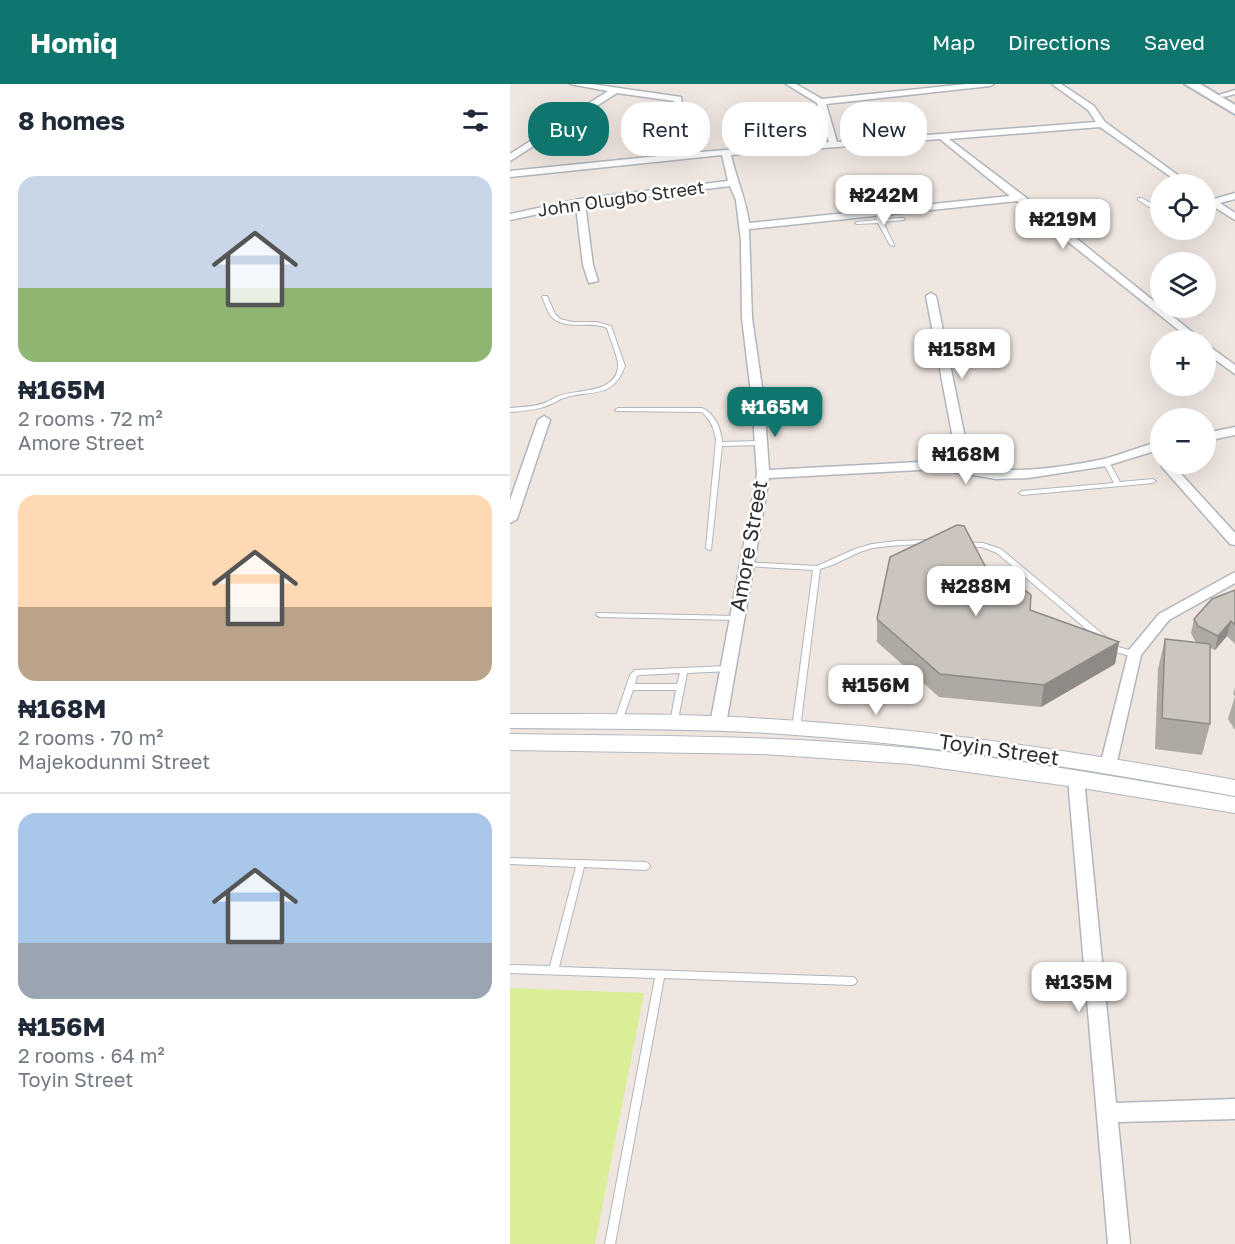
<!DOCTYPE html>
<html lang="en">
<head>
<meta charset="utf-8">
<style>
	body { margin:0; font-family:"Golos Text",sans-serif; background:#f6f6f7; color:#1f2937; height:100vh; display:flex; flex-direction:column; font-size:22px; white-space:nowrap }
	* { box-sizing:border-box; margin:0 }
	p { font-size:20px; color:#747a83 }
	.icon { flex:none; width:33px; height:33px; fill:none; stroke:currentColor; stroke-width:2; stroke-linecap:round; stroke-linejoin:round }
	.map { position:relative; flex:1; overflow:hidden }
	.panel { display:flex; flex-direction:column; background:#fff; width:510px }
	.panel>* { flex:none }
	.top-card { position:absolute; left:18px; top:18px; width:570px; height:54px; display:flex; gap:12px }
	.fabs { position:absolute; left:640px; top:90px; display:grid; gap:12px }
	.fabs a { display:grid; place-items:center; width:66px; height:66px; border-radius:50%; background:#fff; box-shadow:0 6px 24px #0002; font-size:30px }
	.price { position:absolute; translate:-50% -51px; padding:0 14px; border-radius:12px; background:#fff; color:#222; font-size:20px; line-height:39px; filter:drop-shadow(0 2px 3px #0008) }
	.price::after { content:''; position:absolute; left:50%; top:36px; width:18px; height:14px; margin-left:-9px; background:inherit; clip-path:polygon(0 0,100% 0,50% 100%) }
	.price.selected { background:#0f766e; color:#fff }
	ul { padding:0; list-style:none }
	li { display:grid; align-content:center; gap:12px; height:318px; padding:0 18px }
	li+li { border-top:2px solid #e0e1e3 }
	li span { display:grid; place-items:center; height:186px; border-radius:18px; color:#555 }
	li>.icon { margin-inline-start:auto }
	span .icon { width:108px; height:108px; fill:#fffc; stroke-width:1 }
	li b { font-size:26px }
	h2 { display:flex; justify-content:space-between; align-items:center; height:72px; padding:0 18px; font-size:26px }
	.pill { padding:0 21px; border-radius:24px; background:#fff; box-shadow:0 6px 24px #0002; font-size:21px; line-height:54px }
	.pill.selected { background:#0f766e; color:#fff }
	header { display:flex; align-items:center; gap:36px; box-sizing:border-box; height:84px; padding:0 30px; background:#0f766e; color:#fff }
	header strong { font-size:28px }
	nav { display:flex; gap:33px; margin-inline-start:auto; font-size:21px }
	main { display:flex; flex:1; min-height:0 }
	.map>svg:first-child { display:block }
	.pitch { fill:#d9ee97 }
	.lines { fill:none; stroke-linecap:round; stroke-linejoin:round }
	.service-casing { stroke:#b0b6be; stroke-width:2 }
	.minor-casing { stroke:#b0b6be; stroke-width:3 }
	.tertiary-casing { stroke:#b0b6be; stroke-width:2 }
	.secondary-casing { stroke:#b0b6be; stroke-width:4 }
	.service { fill:#fff; fill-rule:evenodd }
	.minor { fill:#fff; fill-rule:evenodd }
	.tertiary { fill:#fff; fill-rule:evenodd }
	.secondary { fill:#fff; fill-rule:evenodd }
	.wall { fill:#afa9a3 }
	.shaded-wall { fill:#8e8a85 }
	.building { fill:#cbc5be; stroke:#8e8a85; stroke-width:1.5 }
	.labels { text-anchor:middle; stroke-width:5; stroke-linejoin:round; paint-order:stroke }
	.far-street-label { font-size:18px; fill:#2e2e2e; stroke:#fff }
	.street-label { font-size:21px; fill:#2e2e2e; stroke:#fff }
</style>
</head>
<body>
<header>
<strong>Homiq</strong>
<nav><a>Map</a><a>Directions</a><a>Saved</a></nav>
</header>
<main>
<section class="panel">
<h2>8 homes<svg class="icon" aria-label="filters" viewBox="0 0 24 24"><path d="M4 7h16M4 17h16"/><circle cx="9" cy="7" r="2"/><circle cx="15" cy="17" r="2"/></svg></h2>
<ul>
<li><span style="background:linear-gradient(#c9d6e8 60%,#8fb573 0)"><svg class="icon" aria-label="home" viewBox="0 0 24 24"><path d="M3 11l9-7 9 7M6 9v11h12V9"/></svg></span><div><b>₦165M</b><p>2 rooms · 72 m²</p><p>Amore Street</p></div></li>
<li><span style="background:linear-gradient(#ffd9b3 60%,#b9a48a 0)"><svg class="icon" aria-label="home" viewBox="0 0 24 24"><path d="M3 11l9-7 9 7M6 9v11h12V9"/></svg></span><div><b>₦168M</b><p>2 rooms · 70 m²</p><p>Majekodunmi Street</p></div></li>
<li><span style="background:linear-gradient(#a9c7e8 70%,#9aa5b1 0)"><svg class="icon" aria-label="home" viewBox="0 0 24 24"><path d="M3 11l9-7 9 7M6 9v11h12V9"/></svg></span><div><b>₦156M</b><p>2 rooms · 64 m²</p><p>Toyin Street</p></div></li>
</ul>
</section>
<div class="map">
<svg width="725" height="1160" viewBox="0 0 725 1160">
	<rect width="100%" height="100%" fill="#efe6e0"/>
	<polygon class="pitch" points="0,904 134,909 85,1160 0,1160"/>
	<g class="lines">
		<defs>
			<g id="service">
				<polygon points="628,114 632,114 642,120 651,120 651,122 639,123 628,116"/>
				<polygon points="366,132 370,132 372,135 393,134 395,135 393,136 373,138 384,161 384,162 380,161 368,139 347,140 345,139 347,138 367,136"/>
				<path d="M 33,212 L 37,212 L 45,230 L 50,235 L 62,238 L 86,238 L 101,242 L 115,282 C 103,316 80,305 54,314 C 49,315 45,319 41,320 C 28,326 14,327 0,328 L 0,324 C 12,323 25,323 37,318 C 41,316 45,313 49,312 C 67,305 104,310 108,284 C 110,277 99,252 97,244 C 80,236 53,248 40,231 C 37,226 35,219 32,213 Z"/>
				<path d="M 108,324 L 192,324 C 205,330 211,344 212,358 L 250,357 L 253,359 L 250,361 L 212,362 L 201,466 L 199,466 L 196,464 L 206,356 C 204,344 200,334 191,328 L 106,327 L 105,326 Z"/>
				<polygon points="596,376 599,378 610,398 643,395 646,397 643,399 512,411 509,409 512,407 604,399 593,378"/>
				<polygon points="420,456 423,458 422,459 379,462 362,464 350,468 322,481 310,485 290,645 289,647 283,647 282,645 303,486 235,482 233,482 232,480 233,478 307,482 345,465 362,460 387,457"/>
				<polygon points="451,458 473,459 491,465 608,563 627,568 628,570 627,572 624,573 602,567 487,469 472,463 451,462 450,460"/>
				<polygon points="87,529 226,532 230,534 226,536 90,533 86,531"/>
				<path d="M 218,582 L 222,585 L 221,587 L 177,589 L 167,641 L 161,641 L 160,639 L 166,606 L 123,606 L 111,640 L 105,640 L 104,638 L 120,591 L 125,586 ZM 170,589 L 167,600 L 125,600 L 127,592 L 130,591 Z"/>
				<polygon points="0,774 136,778 139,780 140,782 139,784 136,786 74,783 49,883 342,893 345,894 347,897 345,900 342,901 154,894 105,1160 95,1160 145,894 0,889 0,881 40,882 66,783 0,780"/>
			</g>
			<g id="minor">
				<path d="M 60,0 L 81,0 L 171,13 L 178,69 L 319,58 L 307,19 L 276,0 L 286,0 L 312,15 L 457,0 L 484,0 L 480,2 L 316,20 L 327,58 L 586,38 L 578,26 L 542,0 L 551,0 L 584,22 L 595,38 L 680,100 L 671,100 L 590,43 L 439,55 L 514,112 L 692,256 L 681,256 L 507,117 L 239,145 L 242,234 L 254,317 L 259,386 L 428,377 L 448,381 L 416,212 L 421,209 L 426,212 L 461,383 C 505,390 550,384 594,375 C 613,370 632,362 651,357 L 651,365 L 596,382 L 518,394 L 486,395 L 428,385 L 259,394 L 216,640 L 214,644 L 202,644 L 200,640 L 247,390 L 242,317 L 232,234 L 231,157 L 226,116 L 220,102 L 75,120 L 83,181 L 88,197 L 79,199 L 73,181 L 66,122 L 0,136 L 0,130 L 70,115 L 218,97 L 212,71 L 0,93 L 0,87 L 169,70 L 164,17 L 107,9 L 0,77 L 0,70 L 98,7 ZM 430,55 L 500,112 L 239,139 C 236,115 226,94 221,71 Z"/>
				<polygon points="725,6 725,10 713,13 709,11"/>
				<polygon points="725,109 725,115 710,119 725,129 725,136 696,118 696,111 704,115"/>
				<polygon points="696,260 725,281 725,290 696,269"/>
				<polygon points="34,332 40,336 7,435 0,439 0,416 28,336"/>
				<polygon points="725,343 725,351 696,357 696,349"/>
				<polygon points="651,378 662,380 725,449 725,461 720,460 652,383"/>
				<polygon points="725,488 725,499 659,536 631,571 606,682 604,686 592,686 590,682 619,566 649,530"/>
				<polygon points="566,689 572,691 574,695 606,1019 725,1015 725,1035 608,1038 620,1160 598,1160 558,695 560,691"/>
			</g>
			<g id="tertiary">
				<path d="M 0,630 C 86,630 172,629 258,635 C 415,644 570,668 725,696 L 725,712 C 571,684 415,659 258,649 C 172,644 86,645 0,644 Z"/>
				<path d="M 0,650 C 133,652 268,651 401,664 C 509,675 617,695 725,713 L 725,729 L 566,703 L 401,680 L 253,670 L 0,666 Z"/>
			</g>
			<polygon id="secondary" points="675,0 690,0 725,21 725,30"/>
		</defs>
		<use href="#service" class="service-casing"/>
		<use href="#minor" class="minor-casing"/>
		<use href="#tertiary" class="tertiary-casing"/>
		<use href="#secondary" class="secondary-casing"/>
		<use href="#service" class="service"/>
		<use href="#minor" class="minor"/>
		<use href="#tertiary" class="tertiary"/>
		<use href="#secondary" class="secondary"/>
	</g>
	<g class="wall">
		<polygon points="483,497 520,526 609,558 605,580 531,623 429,613 367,558 367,535"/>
		<polygon points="725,506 725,560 717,552 705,566 700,564 700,640 692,671 645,665 648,585 655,555 689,559 685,557 681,549 684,535"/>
		<polygon points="725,604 725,646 718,635 725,612 723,610"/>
	</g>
	<g class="shaded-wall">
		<polygon points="721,537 717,552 705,566 708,552"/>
		<polygon points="609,558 605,580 531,623 534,601"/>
	</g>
	<g class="building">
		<polygon points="447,441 454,442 483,497 506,499 521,511 520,526 609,558 534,601 430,590 367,535 380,473"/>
		<polygon points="725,506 725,541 721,537 708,552 688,542 684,535 702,515"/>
		<polygon points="655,555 700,560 700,640 652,634"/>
	</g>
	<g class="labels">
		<g class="far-street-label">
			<text transform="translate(111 115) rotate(-8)" y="6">John Olugbo Street</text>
		</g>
		<g class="street-label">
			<text transform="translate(239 462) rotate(-80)" y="7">Amore Street</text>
			<text transform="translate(489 666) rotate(8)" y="7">Toyin Street</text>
		</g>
	</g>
</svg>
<div class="fabs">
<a><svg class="icon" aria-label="locate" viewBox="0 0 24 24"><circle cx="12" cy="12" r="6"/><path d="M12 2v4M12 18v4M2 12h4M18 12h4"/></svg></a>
<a><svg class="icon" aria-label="layers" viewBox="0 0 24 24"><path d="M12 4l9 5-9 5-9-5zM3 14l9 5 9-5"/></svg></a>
<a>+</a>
<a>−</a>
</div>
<b class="price" style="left:374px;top:142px">₦242M</b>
<b class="price" style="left:553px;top:166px">₦219M</b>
<b class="price" style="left:452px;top:296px">₦158M</b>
<b class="price selected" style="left:265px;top:354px">₦165M</b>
<b class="price" style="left:456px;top:401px">₦168M</b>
<b class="price" style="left:466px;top:533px">₦288M</b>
<b class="price" style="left:366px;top:632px">₦156M</b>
<b class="price" style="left:569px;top:929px">₦135M</b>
<div class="top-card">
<a class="pill selected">Buy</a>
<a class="pill">Rent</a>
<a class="pill">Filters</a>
<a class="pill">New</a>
</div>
</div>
</main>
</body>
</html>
